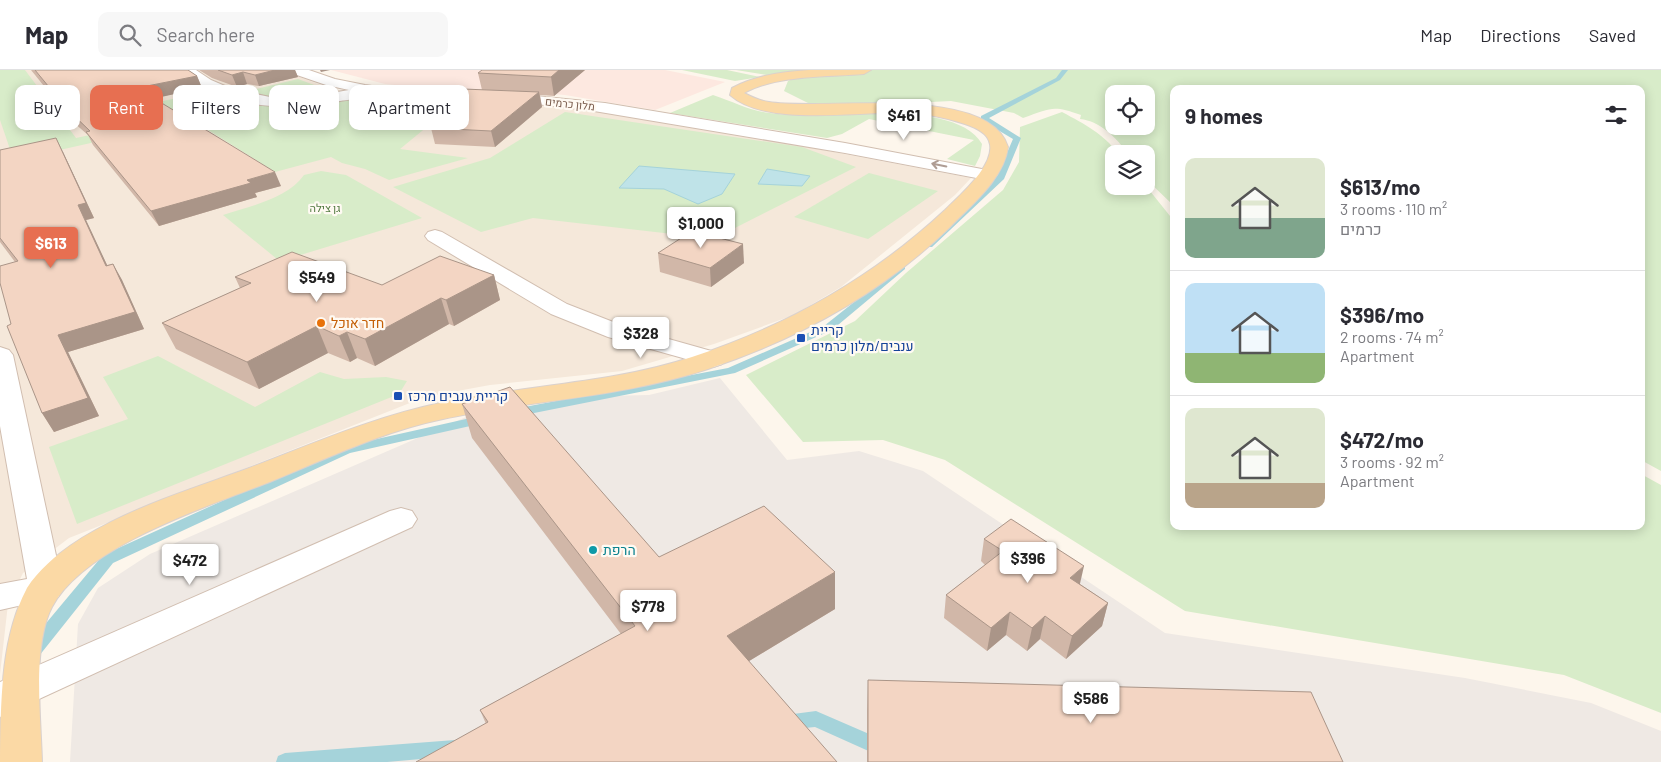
<!DOCTYPE html>
<html lang="en">
<head>
<meta charset="utf-8">
<style>
	body { margin:0; font-family:Barlow,Heebo,sans-serif; background:#f7f7f7; color:#2b2b33; height:100vh; display:flex; flex-direction:column; font-size:19px; white-space:nowrap }
	* { box-sizing:border-box; margin:0 }
	p { font-size:16px; color:#7c7c81 }
	.icon { flex:none; width:28px; height:28px; fill:none; stroke:currentColor; stroke-width:2; stroke-linecap:round; stroke-linejoin:round }
	.map { position:relative; flex:1; overflow:hidden }
	.sheet { position:absolute; left:1170px; top:15px; width:475px; height:445px; display:flex; flex-direction:column; background:#fff; border-radius:10px; box-shadow:0 2px 12px #0003 }
	.sheet>* { flex:none }
	.banner { position:absolute; left:15px; top:15px; width:475px; height:45px; display:flex; gap:10px }
	.tools { position:absolute; left:1105px; top:15px; display:grid; gap:10px }
	.tools a { display:grid; place-items:center; width:50px; height:50px; border-radius:10px; background:#fff; box-shadow:0 2px 12px #0003; font-size:25px }
	.price { position:absolute; translate:-50% -42px; padding:0 11px; border-radius:5px; background:#fff; color:#222; font-size:16px; line-height:32px; filter:drop-shadow(0 1px 2px #0008) }
	.price::after { content:''; position:absolute; left:50%; top:30px; width:15px; height:11px; margin-left:-8px; background:inherit; clip-path:polygon(0 0,100% 0,50% 100%) }
	.price.selected { background:#e76f51; color:#fff }
	ul { padding:0; list-style:none }
	li { display:flex; align-items:center; gap:15px; height:125px; padding:0 15px }
	li+li { border-top:1px solid #e1e1e2 }
	li span { display:grid; place-items:center; flex:none; width:140px; height:100px; border-radius:10px; color:#555 }
	li>.icon { margin-inline-start:auto }
	span .icon { width:60px; height:60px; fill:#fffc; stroke-width:1 }
	li b { font-size:21px }
	h2 { display:flex; justify-content:space-between; align-items:center; height:60px; padding:0 15px; font-size:21px }
	.tag { padding:0 18px; border-radius:10px; background:#fff; box-shadow:0 2px 12px #0003; font-size:18px; line-height:45px }
	.tag.selected { background:#e76f51; color:#fff }
	header { display:flex; align-items:center; gap:30px; box-sizing:border-box; height:70px; padding:0 25px; background:#fff; border-bottom:1px solid #e1e1e2 }
	header strong { font-size:24px }
	nav { display:flex; gap:28px; margin-inline-start:auto; font-size:18px }
	.search { width:350px; height:45px; background:#f7f7f7; display:flex; align-items:center; gap:12px; box-sizing:border-box; padding:0 18px; border-radius:10px; color:#7c7c81; font-size:19px }
	.map>svg:first-child { display:block }
	.residential { fill:#f5e8da }
	.commercial { fill:#fde8e0 }
	.industrial { fill:#efe9e4 }
	.green { fill:#d8ecc9; fill-rule:evenodd }
	.water { fill:#bfe3e8; stroke:#a5d3da }
	.lines { fill:none; stroke-linecap:round; stroke-linejoin:round }
	.stream { fill:#a5d3da; fill-rule:evenodd }
	.minor-casing { stroke:#d1beb0; stroke-width:2 }
	.major-casing { stroke:#dad1cd; stroke-width:2 }
	.minor { fill:#fff; fill-rule:evenodd }
	.major { fill:#fbd9a5; fill-rule:evenodd }
	.wall { fill:#d1b7a8 }
	.shaded-wall { fill:#aa9588 }
	.building { fill:#f3d5c3; stroke:#aa9588 }
	.oneway { stroke:#af9d94 }
	.food-dot { fill:#e8710a; stroke:#fffaf3; stroke-width:2 }
	.transit-dot { fill:#1a4fb4; stroke:#fffaf3; stroke-width:2 }
	.culture-dot { fill:#0f9aa8; stroke:#fffaf3; stroke-width:2 }
	.labels { text-anchor:middle; stroke-width:4.5; stroke-linejoin:round; paint-order:stroke }
	.far-street-label { font-size:11px; fill:#7a5c4d; stroke:#fffaf3 }
	.far-park-label { font-size:11px; fill:#537a41; stroke:#fffaf3 }
	.food-label { font-size:14px; fill:#c56008; stroke:#fffaf3; text-anchor:start }
	.transit-label { font-size:14px; fill:#164399; stroke:#fffaf3; text-anchor:start }
	.culture-label { font-size:14px; fill:#0d838f; stroke:#fffaf3; text-anchor:start }
</style>
</head>
<body>
<header>
<strong>Map</strong>
<div class="search"><svg class="icon" aria-label="search" viewBox="0 0 24 24"><circle cx="10" cy="10" r="6"/><path d="M15 15l6 6"/></svg>Search here</div>
<nav><a>Map</a><a>Directions</a><a>Saved</a></nav>
</header>
<div class="map">
<svg width="1661" height="692" viewBox="0 0 1661 692">
	<rect width="100%" height="100%" fill="#fdf6ec"/>
	<polygon class="residential" points="0,0 281,0 329,18 387,30 563,36 775,71 971,108 955,125 841,217 794,245 714,274 622,301 490,315 425,327 69,468 23,503 8,534 0,604"/>
	<polygon class="commercial" points="331,0 665,0 725,12 655,40 565,25 528,22 424,18 385,14"/>
	<polygon class="industrial" points="720,308 787,390 859,381 923,401 1165,563 1465,608 1591,633 1661,661 1661,692 70,692 78,554 98,518 150,484 473,344 606,326 649,325"/>
	<g class="green">
		<polygon points="0,0 25,0 76,68 113,60 113,68 33,86 12,85 0,50"/>
		<polygon points="682,0 727,0 760,7 735,11"/>
		<path d="M 736,0 L 1661,0 L 1661,401 L 1641,390 L 1641,19 L 1174,19 L 1174,136 L 1146,109 L 1146,84 L 1128,84 C 1117,68 1100,51 1080,49 L 1081,45 C 1052,35 1052,38 1023,48 L 1014,43 L 951,31 L 851,36 L 808,33 L 784,21 L 788,11 L 792,9 ZM 1114,24 L 1146,24 L 1146,56 L 1114,56 Z"/>
		<path d="M 298,9 L 336,23 C 306,31 273,29 243,22 Z"/>
		<polygon points="204,22 235,33 255,36 293,36 361,27 403,34 450,38 400,79 468,88 389,110 365,99 342,93 331,87 275,102 200,55 171,61 136,37"/>
		<path d="M 713,25 C 737,33 751,42 778,44 C 826,47 956,28 982,74 L 980,86 L 975,96 L 947,89 L 974,70 L 869,49 L 842,64 L 827,68 L 670,43 Z"/>
		<polygon points="565,42 802,77 856,97 729,161 690,166 533,148 481,162 393,117 490,88"/>
		<path d="M 1062,42 C 1086,55 1101,62 1119,84 L 1114,84 L 1114,116 L 1146,116 L 1174,151 L 1174,456 L 1641,456 L 1641,404 L 1661,415 L 1661,643 L 1564,605 L 1185,541 L 945,390 L 883,370 L 803,372 L 746,305 L 855,251 L 906,203 L 1003,120 L 1019,92 L 1020,57 Z"/>
		<path d="M 321,101 L 346,105 L 422,148 L 284,190 L 277,189 L 223,145 C 250,136 287,129 304,105 Z"/>
		<polygon points="869,103 938,121 868,169 794,147"/>
		<polygon points="158,286 255,337 320,302 344,309 386,307 407,311 399,324 77,454 49,377 128,349 103,307"/>
	</g>
	<g class="water">
		<polygon points="639,96 735,104 722,124 698,134 664,119 619,118"/>
		<polygon points="767,99 810,106 802,116 758,114"/>
	</g>
	<g class="lines">
		<g class="stream">
			<polygon points="1062,0 1068,0 1060,10 989,48 1021,68 1004,109 932,177 926,177 926,173 997,106 1013,69 981,50 981,46 1056,8"/>
			<polygon points="902,194 905,195 905,199 832,260 735,303 514,347 508,343 514,339 728,298 824,256"/>
			<polygon points="484,345 490,349 488,352 350,383 113,493 39,586 33,588 27,586 25,581 27,576 103,485 341,377"/>
			<polygon points="816,641 920,686 922,692 893,692 815,657 784,660 778,658 775,652 778,646"/>
			<polygon points="455,670 462,672 464,678 462,684 455,686 387,692 276,692 278,686 285,683"/>
		</g>
		<defs>
			<g id="minor">
				<path d="M 180,0 L 196,0 L 211,10 L 232,19 L 270,27 L 314,26 L 349,20 L 326,15 L 291,3 L 289,0 L 309,0 L 335,9 L 365,15 L 399,20 L 536,26 L 605,33 L 845,73 L 987,100 L 993,101 L 996,105 L 993,109 L 987,110 L 845,83 L 588,40 L 536,34 L 433,31 L 365,24 C 359,29 347,30 340,31 C 293,41 236,39 195,12 C 190,8 184,5 180,0 Z"/>
				<polygon points="435,160 442,162 567,234 626,257 722,284 726,289 722,294 713,297 704,294 608,267 551,244 428,170 425,166 428,162"/>
				<polygon points="0,277 9,280 13,285 63,518 58,527 0,540 0,514 27,509 0,356"/>
				<polygon points="401,438 412,441 417,449 412,457 0,647 0,612 390,441"/>
			</g>
			<path id="major" d="M 809,0 L 871,0 L 864,4 C 828,7 776,5 744,23 C 752,27 760,31 769,32 C 822,41 989,13 1008,77 C 1004,109 971,135 950,157 C 882,223 798,269 708,299 C 620,328 532,330 443,349 C 384,361 328,388 272,411 C 210,436 85,475 52,537 C 32,575 41,649 42,692 L 0,692 C 1,634 0,569 27,518 C 68,455 182,423 249,398 C 312,374 374,347 440,333 C 524,315 610,314 692,287 C 787,256 872,208 945,140 C 959,126 998,93 989,71 C 986,62 974,57 965,54 C 942,46 920,43 896,43 C 851,42 765,56 730,25 L 732,18 C 756,5 783,2 809,0 Z"/>
		</defs>
		<use href="#minor" class="minor-casing"/>
		<use href="#major" class="major-casing"/>
		<use href="#minor" class="minor"/>
		<use href="#major" class="major"/>
	</g>
	<g class="wall">
		<polygon points="31,0 188,0 197,6 202,18 154,28 281,116 255,123 257,127 159,156 93,75 88,65 73,52"/>
		<polygon points="199,0 295,0 298,7 259,16 247,14 237,17 212,8"/>
		<polygon points="585,0 554,26 540,25 542,37 495,77 435,74 429,50 436,45 434,39 482,20 478,3"/>
		<polygon points="0,80 63,82 94,148 86,150 107,195 113,194 122,210 144,259 68,282 99,346 54,362 42,343 11,254 15,192 0,172"/>
		<polygon points="658,183 744,193 711,217 660,202"/>
		<polygon points="494,205 500,230 454,256 449,254 375,296 357,288 350,292 328,283 259,319 176,279 162,253 240,218 235,207 382,215"/>
		<polygon points="462,334 659,487 835,502 835,539 749,591 486,654 480,640 621,564 472,368"/>
		<polygon points="984,469 1080,514 1108,533 1102,556 1066,589 1040,569 1027,581 1006,565 987,581 944,548 946,525 985,495 981,491"/>
		<polygon points="868,610 1343,692 867,692 867,641"/>
	</g>
	<g class="shaded-wall">
		<polygon points="275,0 295,0 298,7 259,16 255,5"/>
		<polygon points="320,0 330,0 321,2"/>
		<polygon points="559,0 585,0 554,26 551,7"/>
		<polygon points="243,2 247,14 237,17 232,5"/>
		<polygon points="197,6 202,18 143,31 137,18"/>
		<polygon points="539,22 542,37 495,77 491,61"/>
		<polygon points="56,68 63,82 94,148 86,150 115,212 106,196 78,135"/>
		<polygon points="275,102 281,116 255,123 257,127 159,156 151,141 247,110"/>
		<polygon points="743,174 744,193 711,217 710,198"/>
		<polygon points="113,194 122,210 144,259 68,282 99,346 54,362 42,343 58,265"/>
		<polygon points="494,205 500,230 454,256 446,230"/>
		<polygon points="441,228 449,254 375,296 365,269"/>
		<polygon points="317,256 328,283 259,319 247,292"/>
		<polygon points="347,262 357,288 350,292 339,266"/>
		<polygon points="1084,496 1079,518 1070,508"/>
		<polygon points="835,502 835,539 731,602 727,566"/>
		<polygon points="1108,533 1102,556 1066,589 1072,566"/>
		<polygon points="1010,542 1006,565 987,581 991,558"/>
		<polygon points="1045,546 1040,569 1027,581 1032,558"/>
	</g>
	<g class="building">
		<polygon points="35,0 188,0 197,6 137,18 275,102 247,110 251,113 151,141 86,62 90,61 67,39"/>
		<polygon points="218,0 275,0 255,5 243,2 232,5"/>
		<polygon points="482,0 559,0 551,7 478,3"/>
		<polygon points="463,19 539,22 491,61 431,58 441,51 429,50 444,40 434,39"/>
		<polygon points="56,68 86,133 78,135 106,196 113,194 135,242 58,265 88,328 42,343 7,256 11,254 0,213 0,196 18,191 0,168 0,80"/>
		<polygon points="692,161 743,174 710,198 658,183"/>
		<polygon points="292,182 382,215 440,186 494,205 446,230 441,228 365,269 347,262 339,266 317,256 247,292 162,253 251,213 235,207"/>
		<polygon points="510,317 659,487 764,436 835,502 727,566 837,692 416,692 488,652 480,640 635,556 462,334"/>
		<polygon points="1011,449 1084,496 1070,508 1108,533 1072,566 1045,546 1032,558 1010,542 991,558 946,525 1003,481 984,469"/>
		<polygon points="868,610 1311,622 1343,692 868,692"/>
	</g>
	<defs><path id="oneway-shaft" d="M-6 0H5M1.5-3L5.5 0L1.5 3" fill="none" stroke-width="1.6" stroke-linecap="round" stroke-linejoin="round" transform="scale(1.25)"/></defs>
	<use class="oneway" href="#oneway-shaft" transform="translate(939 95) rotate(-168)"/>
	<circle class="food-dot" cx="321" cy="253" r="5"/>
	<g class="transit-dot">
		<rect x="796" y="263" width="10" height="10" rx="2.5"/>
		<rect x="393" y="321" width="10" height="10" rx="2.5"/>
	</g>
	<circle class="culture-dot" cx="593" cy="480" r="5"/>
	<g class="labels">
		<g class="far-street-label">
			<text transform="translate(570 34) rotate(6)" y="4">מלון כרמים</text>
		</g>
		<g class="far-park-label">
			<text x="325" y="142">גן צילה</text>
		</g>
		<g class="food-label">
			<text x="331" y="258">חדר אוכל</text>
		</g>
		<g class="transit-label">
			<text x="811" y="265">קריית<tspan x="811" dy="16">ענבים/מלון כרמים</tspan></text>
			<text x="408" y="331">קריית ענבים מרכז</text>
		</g>
		<g class="culture-label">
			<text x="603" y="485">הרפת</text>
		</g>
	</g>
</svg>
<div class="tools">
<a><svg class="icon" aria-label="locate" viewBox="0 0 24 24"><circle cx="12" cy="12" r="6"/><path d="M12 2v4M12 18v4M2 12h4M18 12h4"/></svg></a>
<a><svg class="icon" aria-label="layers" viewBox="0 0 24 24"><path d="M12 4l9 5-9 5-9-5zM3 14l9 5 9-5"/></svg></a>
</div>
<b class="price" style="left:904px;top:71px">$461</b>
<b class="price" style="left:701px;top:179px">$1,000</b>
<b class="price selected" style="left:51px;top:199px">$613</b>
<b class="price" style="left:317px;top:233px">$549</b>
<b class="price" style="left:641px;top:289px">$328</b>
<b class="price" style="left:1028px;top:514px">$396</b>
<b class="price" style="left:190px;top:516px">$472</b>
<b class="price" style="left:648px;top:562px">$778</b>
<b class="price" style="left:1091px;top:654px">$586</b>
<div class="banner">
<a class="tag">Buy</a>
<a class="tag selected">Rent</a>
<a class="tag">Filters</a>
<a class="tag">New</a>
<a class="tag">Apartment</a>
</div>
<section class="sheet">
<h2>9 homes<svg class="icon" aria-label="filters" viewBox="0 0 24 24"><path d="M4 7h16M4 17h16"/><circle cx="9" cy="7" r="2"/><circle cx="15" cy="17" r="2"/></svg></h2>
<ul>
<li><span style="background:linear-gradient(#dfe7d0 60%,#7fa58c 0)"><svg class="icon" aria-label="home" viewBox="0 0 24 24"><path d="M3 11l9-7 9 7M6 9v11h12V9"/></svg></span><div><b>$613/mo</b><p>3 rooms · 110 m²</p><p>כרמים</p></div></li>
<li><span style="background:linear-gradient(#bfe0f5 70%,#8fb573 0)"><svg class="icon" aria-label="home" viewBox="0 0 24 24"><path d="M3 11l9-7 9 7M6 9v11h12V9"/></svg></span><div><b>$396/mo</b><p>2 rooms · 74 m²</p><p>Apartment</p></div></li>
<li><span style="background:linear-gradient(#dfe7d0 75%,#b9a48a 0)"><svg class="icon" aria-label="home" viewBox="0 0 24 24"><path d="M3 11l9-7 9 7M6 9v11h12V9"/></svg></span><div><b>$472/mo</b><p>3 rooms · 92 m²</p><p>Apartment</p></div></li>
</ul>
</section>
</div>
</body>
</html>
